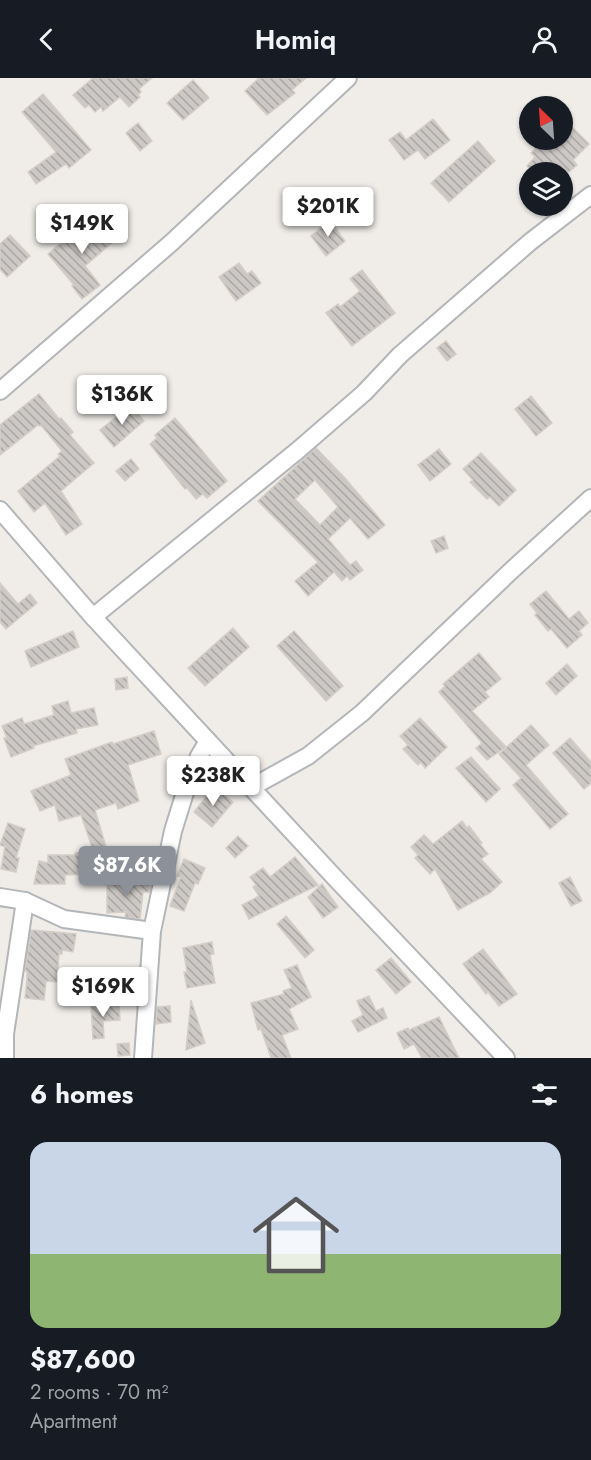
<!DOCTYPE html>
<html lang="en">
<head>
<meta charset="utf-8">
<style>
	body { margin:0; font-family:Jost,sans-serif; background:#242831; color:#f1f3f6; height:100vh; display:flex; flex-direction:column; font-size:22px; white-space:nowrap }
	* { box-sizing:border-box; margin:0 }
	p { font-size:20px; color:#9ea1a6 }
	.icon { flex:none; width:33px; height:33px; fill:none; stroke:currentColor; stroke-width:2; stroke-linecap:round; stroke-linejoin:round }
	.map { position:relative; height:980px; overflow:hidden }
	.details { display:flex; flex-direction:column; background:#171b24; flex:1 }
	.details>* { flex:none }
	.needle { width:39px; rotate:335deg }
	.controls { position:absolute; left:519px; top:18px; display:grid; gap:12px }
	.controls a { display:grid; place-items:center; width:54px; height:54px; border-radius:50%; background:#171b24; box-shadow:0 2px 4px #0004; font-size:30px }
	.price { position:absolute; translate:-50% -51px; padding:0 14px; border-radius:6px; background:#fff; color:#222; font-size:20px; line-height:39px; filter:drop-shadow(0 2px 3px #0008) }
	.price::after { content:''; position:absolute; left:50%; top:36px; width:18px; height:14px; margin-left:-9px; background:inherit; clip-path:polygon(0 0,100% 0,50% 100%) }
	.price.on { background:#8c9099; color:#fff }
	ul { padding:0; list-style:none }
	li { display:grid; align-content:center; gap:12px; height:318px; padding:0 30px }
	li span { display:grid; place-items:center; height:186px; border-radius:18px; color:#555 }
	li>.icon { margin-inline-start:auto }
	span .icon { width:108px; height:108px; fill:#fffc; stroke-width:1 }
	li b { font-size:26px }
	h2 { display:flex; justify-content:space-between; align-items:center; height:72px; padding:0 30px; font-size:26px }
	header { display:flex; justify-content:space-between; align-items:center; height:78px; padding:0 30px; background:#171b24; font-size:27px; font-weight:600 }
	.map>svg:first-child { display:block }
	.building { fill:url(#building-back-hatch); stroke:#d5cec7; stroke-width:1.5; fill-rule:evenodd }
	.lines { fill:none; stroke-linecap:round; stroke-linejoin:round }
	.minor-casing { stroke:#b3b6b9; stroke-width:20 }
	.minor { stroke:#fff; stroke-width:16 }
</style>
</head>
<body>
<header><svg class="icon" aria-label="back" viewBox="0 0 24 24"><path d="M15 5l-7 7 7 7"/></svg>Homiq<svg class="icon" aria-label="person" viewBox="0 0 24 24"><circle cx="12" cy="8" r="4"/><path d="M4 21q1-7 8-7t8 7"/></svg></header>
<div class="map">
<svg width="591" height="980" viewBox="0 0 591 980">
	<defs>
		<pattern id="building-back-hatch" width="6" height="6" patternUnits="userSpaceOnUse" patternTransform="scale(1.5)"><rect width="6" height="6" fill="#ccc8c5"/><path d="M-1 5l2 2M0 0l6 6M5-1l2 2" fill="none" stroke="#a9a6a4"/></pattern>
	</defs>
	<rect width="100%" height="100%" fill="#f0ede9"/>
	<g class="building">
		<polygon points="93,0 152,0 139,11 141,14 138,17 140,19 129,29 120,19 103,33 101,29 95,34 89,27 85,30 73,17"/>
		<polygon points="259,0 306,0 292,12 295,15 267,37 245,13"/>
		<polygon points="193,2 209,20 183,42 167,25"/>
		<polygon points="43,16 91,72 69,90 66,86 36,106 28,94 56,74 22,34"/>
		<polygon points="433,41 450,62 425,81 418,72 404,82 389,62 400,54 406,62"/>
		<polygon points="138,45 152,63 140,73 126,55"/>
		<polygon points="568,45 589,66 573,82 577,87 569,94 533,94 527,88 535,79 531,75 541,65 545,68 552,62 562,62 562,51"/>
		<polygon points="478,63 495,83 449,124 431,105"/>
		<polygon points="92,138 114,163 85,188 100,207 82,221 72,208 74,207 48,176"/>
		<polygon points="330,143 345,163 326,178 311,158"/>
		<polygon points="10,157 30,178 7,199 0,191 0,166"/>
		<polygon points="239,185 247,196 252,193 261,205 236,223 219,199"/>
		<polygon points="362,192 395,235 352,268 326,235 338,226 340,229 360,213 350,201"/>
		<polygon points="446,263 456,276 447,283 437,270"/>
		<polygon points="39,316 59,341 61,340 73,354 70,357 94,385 61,413 82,446 66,457 45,425 34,434 18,413 60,378 58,376 62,373 41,347 40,348 38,347 0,377 0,347"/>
		<polygon points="531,318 552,345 536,358 515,331"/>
		<polygon points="131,327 144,343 114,369 100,352"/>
		<polygon points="175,340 227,403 207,420 203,416 196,421 187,410 185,411 150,366 157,360 155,357"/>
		<path d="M 316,370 L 344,399 L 385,447 L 368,461 L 350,440 L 328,461 L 350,487 L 356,483 L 363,492 L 350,502 L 347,498 L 342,503 L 334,494 L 308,518 L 295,503 L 318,484 L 258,423 ZM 315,402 L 338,429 L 320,447 L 295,421 Z"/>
		<polygon points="439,371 451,386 430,403 418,387"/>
		<polygon points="481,375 516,412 499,428 490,419 487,421 470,404 473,402 463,391"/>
		<polygon points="131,381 139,391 125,403 116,393"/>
		<polygon points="444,458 448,470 436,475 431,463"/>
		<polygon points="0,505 18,526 30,516 37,525 6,551 0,544"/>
		<polygon points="546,513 569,541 579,533 588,545 579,553 582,557 567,570 551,551 548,553 535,537 537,535 530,526"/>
		<polygon points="233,550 249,569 205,608 188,590"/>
		<polygon points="73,553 79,569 31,589 25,573"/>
		<polygon points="294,553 343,608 326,623 277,568"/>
		<polygon points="479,575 501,601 485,614 489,619 472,633 506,669 487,682 476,670 482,665 439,614 445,608 443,606"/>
		<polygon points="567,586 577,598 556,617 546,605"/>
		<polygon points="127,599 128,610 116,612 115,601"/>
		<polygon points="68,623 71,635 94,630 98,647 76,651 77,655 33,668 34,670 11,679 4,660 7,660 2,648 22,640 24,646 54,637 52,628"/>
		<polygon points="420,640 447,669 425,690 421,684 418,687 403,671 408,667 400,658"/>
		<polygon points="531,647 549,667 526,687 568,736 550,751 513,707 521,700 499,676"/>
		<polygon points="154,653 161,676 128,687 139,723 118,731 116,725 95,732 109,779 96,781 81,737 59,743 55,727 40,733 31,713 71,697 65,681 112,664 113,666"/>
		<polygon points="570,660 591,684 591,705 584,711 553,675"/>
		<polygon points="471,679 500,711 486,724 456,690"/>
		<polygon points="214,709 233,724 212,749 194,734"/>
		<polygon points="462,743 467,750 469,748 482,765 480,766 488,776 481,781 502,804 490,815 458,832 435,791 430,796 415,780 418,777 411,769 424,757 433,766"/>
		<polygon points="8,745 25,751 16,780 19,780 16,794 1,791 5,769 0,767"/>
		<polygon points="238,758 248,768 235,780 226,770"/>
		<polygon points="88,774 88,796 65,797 65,806 34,806 39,783 48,785 48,777 75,777 75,775"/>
		<polygon points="295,779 318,807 249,841 242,827 259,818 253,809 256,807 250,799 263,790 270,799"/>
		<polygon points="184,781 205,790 198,806 195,805 184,833 170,828 181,799 177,798"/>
		<polygon points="570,799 582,823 571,828 559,805"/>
		<polygon points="150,800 150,814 143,814 140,841 125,839 126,834 107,835 107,806 121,805 121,802"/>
		<polygon points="322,806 338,829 323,840 308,819"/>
		<polygon points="286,838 314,872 305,880 277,846"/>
		<polygon points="31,852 76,856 73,874 62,872 62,876 59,876 57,904 46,903 44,922 25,920 27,901 27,893 25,893"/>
		<polygon points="212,864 214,876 210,877 215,905 187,910 184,894 187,894 183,870"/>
		<polygon points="483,871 517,916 499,928 488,914 486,916 463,886"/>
		<polygon points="391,880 411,904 396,916 376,892"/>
		<polygon points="297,887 311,919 289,931 298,951 282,957 291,980 271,980 261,951 258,952 251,925 284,916 283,913 292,910 284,892"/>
		<polygon points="369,918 376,933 383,930 387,940 358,954 352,943 363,937 357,923"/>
		<polygon points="191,922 205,965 186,972"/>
		<polygon points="119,926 120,942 103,943 104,960 93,961 91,928"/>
		<polygon points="170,928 171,944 156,946 157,929"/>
		<polygon points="439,939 459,980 422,980 414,966 404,971 397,955 408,950 409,952"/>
		<polygon points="129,965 130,977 118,978 117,966"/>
	</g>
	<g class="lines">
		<defs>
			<g id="minor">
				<polyline points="0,313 171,165 348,0"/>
				<polyline points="0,432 93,539 337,802 506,980"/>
				<polyline points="93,539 297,373 364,315 400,277 530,164 591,117"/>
				<polyline points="252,709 308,678 362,635 513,491 591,420"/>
				<polyline points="0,819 25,823 64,841 152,853"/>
				<polyline points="5,980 5,956 25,823"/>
				<polyline points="143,980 152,853 173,753 187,708 199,678 208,663"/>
			</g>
		</defs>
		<use href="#minor" class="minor-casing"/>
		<use href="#minor" class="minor"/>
	</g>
</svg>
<div class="controls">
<a><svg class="needle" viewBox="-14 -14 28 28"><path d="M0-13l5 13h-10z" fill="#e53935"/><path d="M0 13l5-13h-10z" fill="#9ea1a6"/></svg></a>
<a><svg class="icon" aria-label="layers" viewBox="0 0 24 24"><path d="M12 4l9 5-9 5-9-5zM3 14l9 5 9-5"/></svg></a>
</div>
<b class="price" style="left:328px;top:160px">$201K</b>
<b class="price" style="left:82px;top:177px">$149K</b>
<b class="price" style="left:122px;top:348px">$136K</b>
<b class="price" style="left:213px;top:729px">$238K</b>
<b class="price on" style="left:127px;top:819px">$87.6K</b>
<b class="price" style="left:103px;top:940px">$169K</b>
</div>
<section class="details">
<h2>6 homes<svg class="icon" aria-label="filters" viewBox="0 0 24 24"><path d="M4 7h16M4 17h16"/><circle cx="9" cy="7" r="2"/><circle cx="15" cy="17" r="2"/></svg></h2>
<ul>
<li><span style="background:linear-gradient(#c9d6e8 60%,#8fb573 0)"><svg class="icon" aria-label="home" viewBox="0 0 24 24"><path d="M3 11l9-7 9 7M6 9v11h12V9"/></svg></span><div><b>$87,600</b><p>2 rooms · 70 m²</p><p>Apartment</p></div></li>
</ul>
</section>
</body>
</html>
